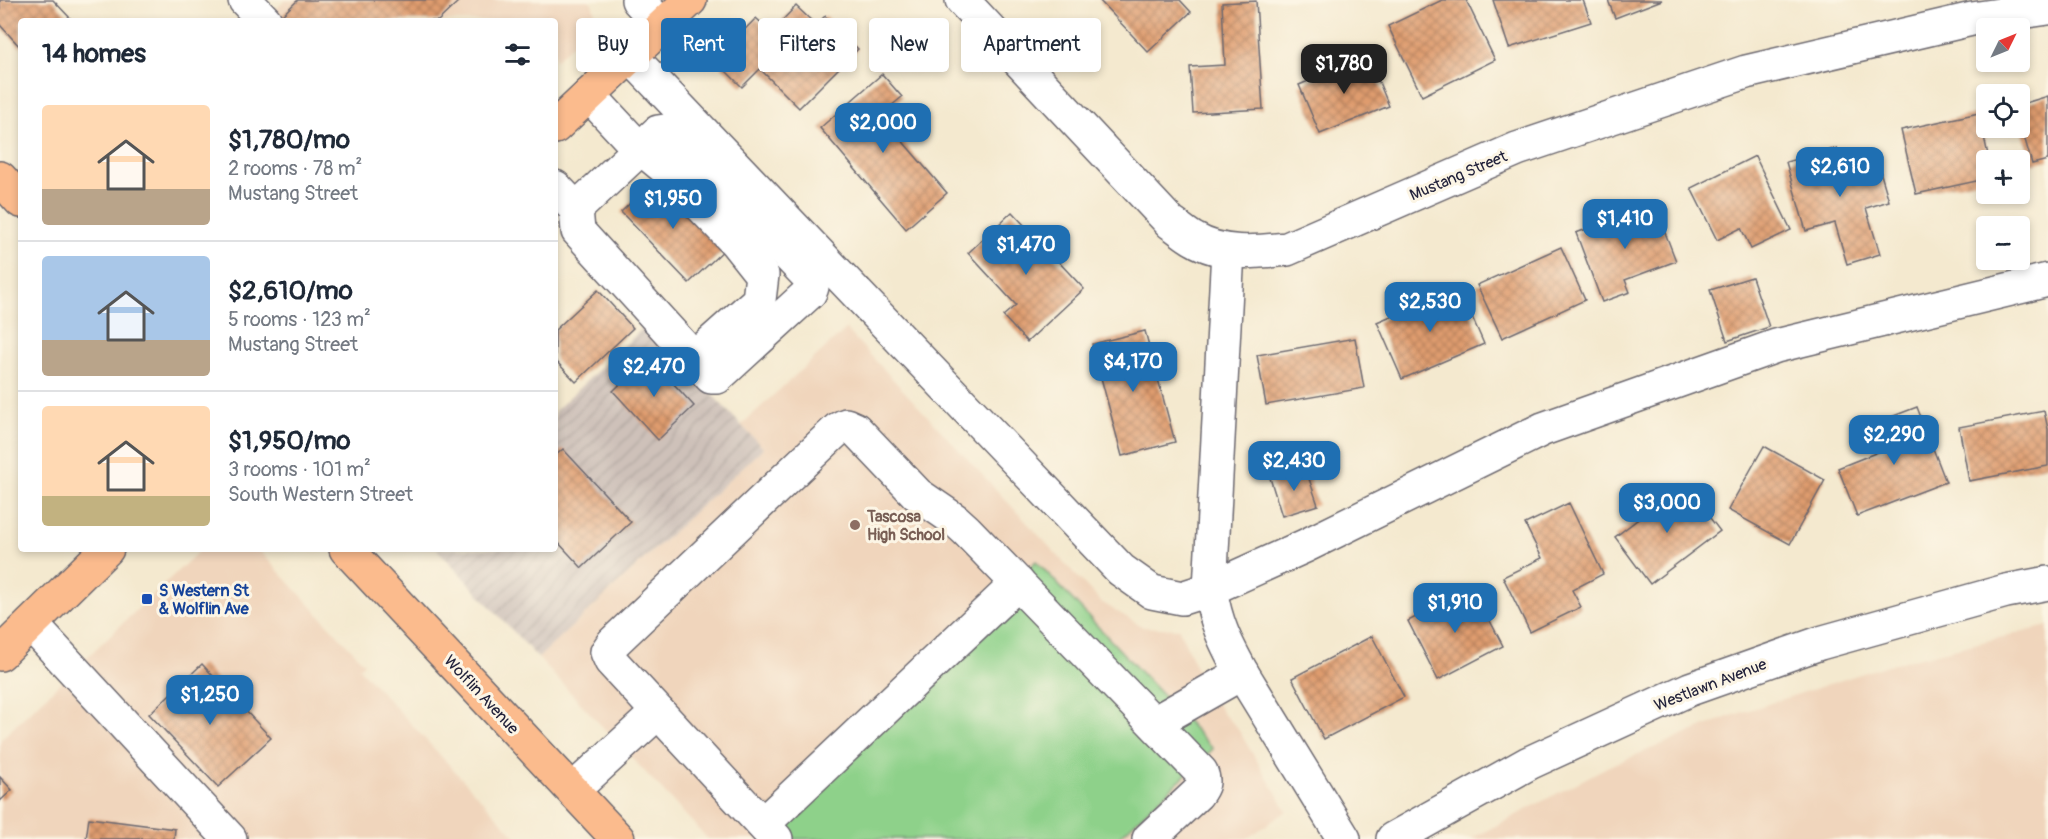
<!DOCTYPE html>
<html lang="en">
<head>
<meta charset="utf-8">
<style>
	body { margin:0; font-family:Pangolin,sans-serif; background:#f6f6f7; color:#1f2937; height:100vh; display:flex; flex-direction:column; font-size:22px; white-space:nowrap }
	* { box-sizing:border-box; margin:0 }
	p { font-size:20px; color:#747a83 }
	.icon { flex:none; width:33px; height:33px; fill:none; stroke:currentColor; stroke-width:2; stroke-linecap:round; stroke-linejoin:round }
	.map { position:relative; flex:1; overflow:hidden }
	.details { position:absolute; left:18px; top:18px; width:540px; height:534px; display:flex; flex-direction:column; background:#fff; border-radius:6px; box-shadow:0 3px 9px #0003 }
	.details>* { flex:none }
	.guide { position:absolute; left:576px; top:18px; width:570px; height:54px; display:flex; gap:12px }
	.needle { width:39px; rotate:47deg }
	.fabs { position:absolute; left:1976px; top:18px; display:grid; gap:12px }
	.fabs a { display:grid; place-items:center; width:54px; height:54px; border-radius:6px; background:#fff; box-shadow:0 3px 9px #0003; font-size:30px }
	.price { position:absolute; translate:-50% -51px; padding:0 14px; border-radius:12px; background:#1f6fb2; color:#fff; font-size:20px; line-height:39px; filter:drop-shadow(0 2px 3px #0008) }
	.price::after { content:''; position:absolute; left:50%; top:36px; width:18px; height:14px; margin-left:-9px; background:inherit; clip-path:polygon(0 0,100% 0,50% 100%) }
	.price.on { background:#222; color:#fff }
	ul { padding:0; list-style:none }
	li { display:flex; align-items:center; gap:18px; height:150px; padding:0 24px }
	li+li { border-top:2px solid #e0e1e3 }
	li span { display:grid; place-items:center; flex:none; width:168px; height:120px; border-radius:6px; color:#555 }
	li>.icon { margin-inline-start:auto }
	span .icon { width:72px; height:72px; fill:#fffc; stroke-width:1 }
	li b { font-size:26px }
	h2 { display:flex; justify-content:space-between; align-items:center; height:72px; padding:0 24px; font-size:26px }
	.pill { padding:0 21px; border-radius:6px; background:#fff; box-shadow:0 3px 9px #0003; font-size:21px; line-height:54px }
	.pill.on { background:#1f6fb2; color:#fff }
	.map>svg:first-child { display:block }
	.built { fill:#f0d5bc }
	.industrial { fill:url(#industrial-furrows) }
	.pitch { fill:#8ed18a; stroke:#587a62; stroke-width:1.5 }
	.building { fill:url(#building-cross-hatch) }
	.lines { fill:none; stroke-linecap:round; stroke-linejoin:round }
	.minor-casing { stroke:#6c686f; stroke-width:36 }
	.major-casing { stroke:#6c686f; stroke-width:36 }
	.minor { stroke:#fff; stroke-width:33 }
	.major { stroke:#fbbb8d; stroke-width:33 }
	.education-dot { fill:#8d6e63; stroke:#fcf5e5; stroke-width:2 }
	.transit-dot { fill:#1a4fb4; stroke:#fcf5e5; stroke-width:2 }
	.labels { text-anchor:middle; stroke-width:6; stroke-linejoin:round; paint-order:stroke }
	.street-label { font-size:16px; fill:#22223b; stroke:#fcf5e5 }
	.education-label { font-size:16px; font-weight:bold; fill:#785e54; stroke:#fcf5e5; text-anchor:start }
	.transit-label { font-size:16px; font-weight:bold; fill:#164399; stroke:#fcf5e5; text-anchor:start }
</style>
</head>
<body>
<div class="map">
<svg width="2048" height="839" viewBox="0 0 2048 839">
	<defs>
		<pattern id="industrial-furrows" width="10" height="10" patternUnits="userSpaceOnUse" patternTransform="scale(1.5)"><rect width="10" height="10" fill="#cec1b9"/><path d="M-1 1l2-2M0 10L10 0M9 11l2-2" fill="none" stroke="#b1a6a0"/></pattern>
		<pattern id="building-cross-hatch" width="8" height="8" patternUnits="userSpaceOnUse" patternTransform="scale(1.5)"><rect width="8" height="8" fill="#df9c6e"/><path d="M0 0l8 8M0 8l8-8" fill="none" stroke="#b47f5c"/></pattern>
	</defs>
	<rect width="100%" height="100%" fill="#fcf5e5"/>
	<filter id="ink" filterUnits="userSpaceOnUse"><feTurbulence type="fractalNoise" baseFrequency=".0167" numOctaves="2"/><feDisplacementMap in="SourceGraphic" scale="12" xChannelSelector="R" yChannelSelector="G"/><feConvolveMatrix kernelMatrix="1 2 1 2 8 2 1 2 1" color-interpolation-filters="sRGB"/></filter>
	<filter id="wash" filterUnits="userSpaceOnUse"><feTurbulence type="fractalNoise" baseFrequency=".008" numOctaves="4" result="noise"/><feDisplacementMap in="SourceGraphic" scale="24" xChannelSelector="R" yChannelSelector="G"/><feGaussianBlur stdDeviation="1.35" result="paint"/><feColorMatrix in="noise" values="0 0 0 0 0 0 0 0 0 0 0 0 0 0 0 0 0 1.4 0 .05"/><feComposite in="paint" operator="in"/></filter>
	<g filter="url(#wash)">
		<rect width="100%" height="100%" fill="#f4e9cf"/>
		<g class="built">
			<polygon points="285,0 589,0 592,3 596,17 585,33 555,60 555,21 276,21 270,15"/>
			<polygon points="846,329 1101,602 1143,627 1179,629 1196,668 1223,714 1236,726 1287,811 1246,839 708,839 538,658 763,448 741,425"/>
			<polygon points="201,549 258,549 364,663 359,668 518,839 0,839 0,740"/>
			<polygon points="2048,626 2048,839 1471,839 1607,767 1728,717 1888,665"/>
		</g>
		<polygon class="industrial" points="646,325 763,448 538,658 437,549 555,549 555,411"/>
		<polygon class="pitch" points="1036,561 1213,749 1117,839 765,839 753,826"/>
		<g id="blocks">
			<g class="building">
				<polygon points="0,0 53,0 72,20 21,21 21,48 0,25"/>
				<polygon points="298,0 460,0 438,21 276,21"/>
				<polygon points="1099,0 1180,0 1191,12 1148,52"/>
				<polygon points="1442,0 1466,0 1495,60 1422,96 1388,26"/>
				<polygon points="1493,0 1583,0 1591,22 1509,48"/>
				<polygon points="1608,0 1662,0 1615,18"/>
				<polygon points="1256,1 1263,109 1193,113 1190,67 1225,65 1222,3"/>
				<polygon points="796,6 816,25 825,16 858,49 799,108 760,69 742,87 715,60 756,18 771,32"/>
				<polygon points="1368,56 1389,106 1320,134 1299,85"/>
				<polygon points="882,74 902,97 880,115 947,193 906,229 820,128"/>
				<polygon points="2048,96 2048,160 2032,164 2019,119 2019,105"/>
				<polygon points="1979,113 1989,160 1986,160 1986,179 1916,194 1901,130"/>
				<polygon points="1837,148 1842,163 1875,154 1889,201 1866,208 1880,254 1847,264 1835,223 1806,231 1786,162"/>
				<polygon points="1755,156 1791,230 1751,249 1741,228 1717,240 1691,188"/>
				<polygon points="657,178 726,248 689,283 621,212"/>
				<polygon points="1654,204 1676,261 1625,280 1630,292 1602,302 1576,233"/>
				<polygon points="1012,212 1084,289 1027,342 1003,316 1016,305 968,253"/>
				<polygon points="1561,247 1585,300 1502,338 1477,285"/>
				<polygon points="1752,277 1769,327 1727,341 1710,290"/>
				<polygon points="1459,287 1484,344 1402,379 1377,322"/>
				<polygon points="598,290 633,328 576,382 555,360 555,330"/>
				<polygon points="1145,331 1175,442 1122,456 1092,344"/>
				<polygon points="1355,338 1364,388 1266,405 1257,355"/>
				<polygon points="649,357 694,406 658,440 613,391"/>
				<polygon points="1917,407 1946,482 1857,516 1838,468 1888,448 1878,422"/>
				<polygon points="2044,411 2048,429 2048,466 1969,481 1959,427"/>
				<polygon points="1764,446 1825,480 1790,544 1728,510"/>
				<polygon points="563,449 631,522 582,568 555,539 555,456"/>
				<polygon points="1305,467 1318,505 1282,516 1270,478"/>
				<polygon points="1684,484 1720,531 1650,584 1615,537"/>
				<polygon points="1569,503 1603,574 1572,590 1581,607 1530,632 1503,577 1542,558 1525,524"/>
				<polygon points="1473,588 1503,646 1438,680 1408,621"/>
				<polygon points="1372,636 1404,697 1324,739 1292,678"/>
				<polygon points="202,664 271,738 218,787 149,714"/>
				<polygon points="0,777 12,790 0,801"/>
				<polygon points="89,818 175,829 174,839 86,839"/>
			</g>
		</g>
	</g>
	<g filter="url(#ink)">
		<use href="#blocks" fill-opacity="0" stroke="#6c686f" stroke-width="1.5"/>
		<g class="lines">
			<defs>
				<g id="minor">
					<polyline points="245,0 265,21"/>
					<polyline points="638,0 662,26"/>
					<path d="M 962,0 L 1171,223 C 1179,228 1186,235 1194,239 C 1222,256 1257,252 1287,249 L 1517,149 L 1746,72 L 1972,19 L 2048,8"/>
					<polyline points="630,56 1121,570 1152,592 1182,598 1210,589 1305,546 1543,429 1776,346 2048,280"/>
					<polyline points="589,95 630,139 664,167 735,241 762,275 759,300 694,358"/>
					<polyline points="555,187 576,209 578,231 711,377 717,377 810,292 812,287 810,278 672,135 665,131 658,132 576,209"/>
					<path d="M 1228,251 L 1210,589 C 1216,624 1225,642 1242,673 L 1344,839"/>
					<polyline points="31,624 230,839"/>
					<polyline points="1154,723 1242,673"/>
					<polyline points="573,790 658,712"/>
					<polyline points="763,824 1018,583"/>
					<path d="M 776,839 L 611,661 L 607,652 L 613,643 L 821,445 L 838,429 L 846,425 L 855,429 L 917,494 L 955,520 L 966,530 L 1201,772 C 1205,782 1203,786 1197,794 L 1149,839"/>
					<polyline points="1393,839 1529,763 1690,689 1820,643 2006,591 2048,583"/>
				</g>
				<g id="major">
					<polyline points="555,127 690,0"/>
					<polyline points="0,178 21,201"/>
					<polyline points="346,549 618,839"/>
					<polyline points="0,654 107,549"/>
				</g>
			</defs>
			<use href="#minor" class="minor-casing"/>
			<use href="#major" class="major-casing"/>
			<use href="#minor" class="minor"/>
			<use href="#major" class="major"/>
		</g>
	</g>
	<circle class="education-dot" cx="855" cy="525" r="6"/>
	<rect class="transit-dot" x="141" y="593" width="12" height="12" rx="3"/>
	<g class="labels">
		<g class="street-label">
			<text transform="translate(1458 175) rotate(-23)" y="6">Mustang Street</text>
			<text transform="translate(1710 684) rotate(-21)" y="6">Westlawn Avenue</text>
			<text transform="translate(482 694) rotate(47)" y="6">Wolflin Avenue</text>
		</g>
		<g class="education-label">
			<text x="867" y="522">Tascosa<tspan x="867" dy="18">High School</tspan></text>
		</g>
		<g class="transit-label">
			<text x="159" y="596">S Western St<tspan x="159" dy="18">&amp; Wolflin Ave</tspan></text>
		</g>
	</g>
</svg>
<div class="fabs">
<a><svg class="needle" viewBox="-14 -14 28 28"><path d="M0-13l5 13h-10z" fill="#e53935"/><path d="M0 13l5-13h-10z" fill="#747a83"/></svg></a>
<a><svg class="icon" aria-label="locate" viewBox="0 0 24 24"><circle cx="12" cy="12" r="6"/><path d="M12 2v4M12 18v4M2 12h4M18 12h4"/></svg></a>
<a>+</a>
<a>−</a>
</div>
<b class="price on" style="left:1344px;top:95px">$1,780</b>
<b class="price" style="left:883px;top:154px">$2,000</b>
<b class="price" style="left:1840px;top:198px">$2,610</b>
<b class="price" style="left:673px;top:230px">$1,950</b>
<b class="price" style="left:1625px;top:250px">$1,410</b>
<b class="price" style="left:1026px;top:276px">$1,470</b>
<b class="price" style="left:1430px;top:333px">$2,530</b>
<b class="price" style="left:1133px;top:393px">$4,170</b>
<b class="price" style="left:654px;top:398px">$2,470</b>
<b class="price" style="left:1894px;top:466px">$2,290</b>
<b class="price" style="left:1294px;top:492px">$2,430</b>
<b class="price" style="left:1667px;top:534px">$3,000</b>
<b class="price" style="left:1455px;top:634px">$1,910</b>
<b class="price" style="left:210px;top:726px">$1,250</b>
<div class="guide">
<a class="pill">Buy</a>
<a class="pill on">Rent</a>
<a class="pill">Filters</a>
<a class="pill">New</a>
<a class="pill">Apartment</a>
</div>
<section class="details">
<h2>14 homes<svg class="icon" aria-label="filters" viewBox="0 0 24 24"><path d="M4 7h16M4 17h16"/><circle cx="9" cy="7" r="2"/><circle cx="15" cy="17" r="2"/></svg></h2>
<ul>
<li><span style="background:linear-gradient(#ffd9b3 70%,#b9a48a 0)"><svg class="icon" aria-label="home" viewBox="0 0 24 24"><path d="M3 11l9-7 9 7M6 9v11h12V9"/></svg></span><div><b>$1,780/mo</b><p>2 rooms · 78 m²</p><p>Mustang Street</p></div></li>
<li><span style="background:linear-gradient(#a9c7e8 70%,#b9a48a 0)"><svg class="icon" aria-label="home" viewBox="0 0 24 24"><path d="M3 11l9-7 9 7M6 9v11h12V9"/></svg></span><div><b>$2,610/mo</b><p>5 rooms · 123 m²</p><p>Mustang Street</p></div></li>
<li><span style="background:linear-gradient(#ffd9b3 75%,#c2b280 0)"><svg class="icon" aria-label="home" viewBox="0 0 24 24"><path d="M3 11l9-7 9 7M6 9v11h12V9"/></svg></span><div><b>$1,950/mo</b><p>3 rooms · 101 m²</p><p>South Western Street</p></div></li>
</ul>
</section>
</div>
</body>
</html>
